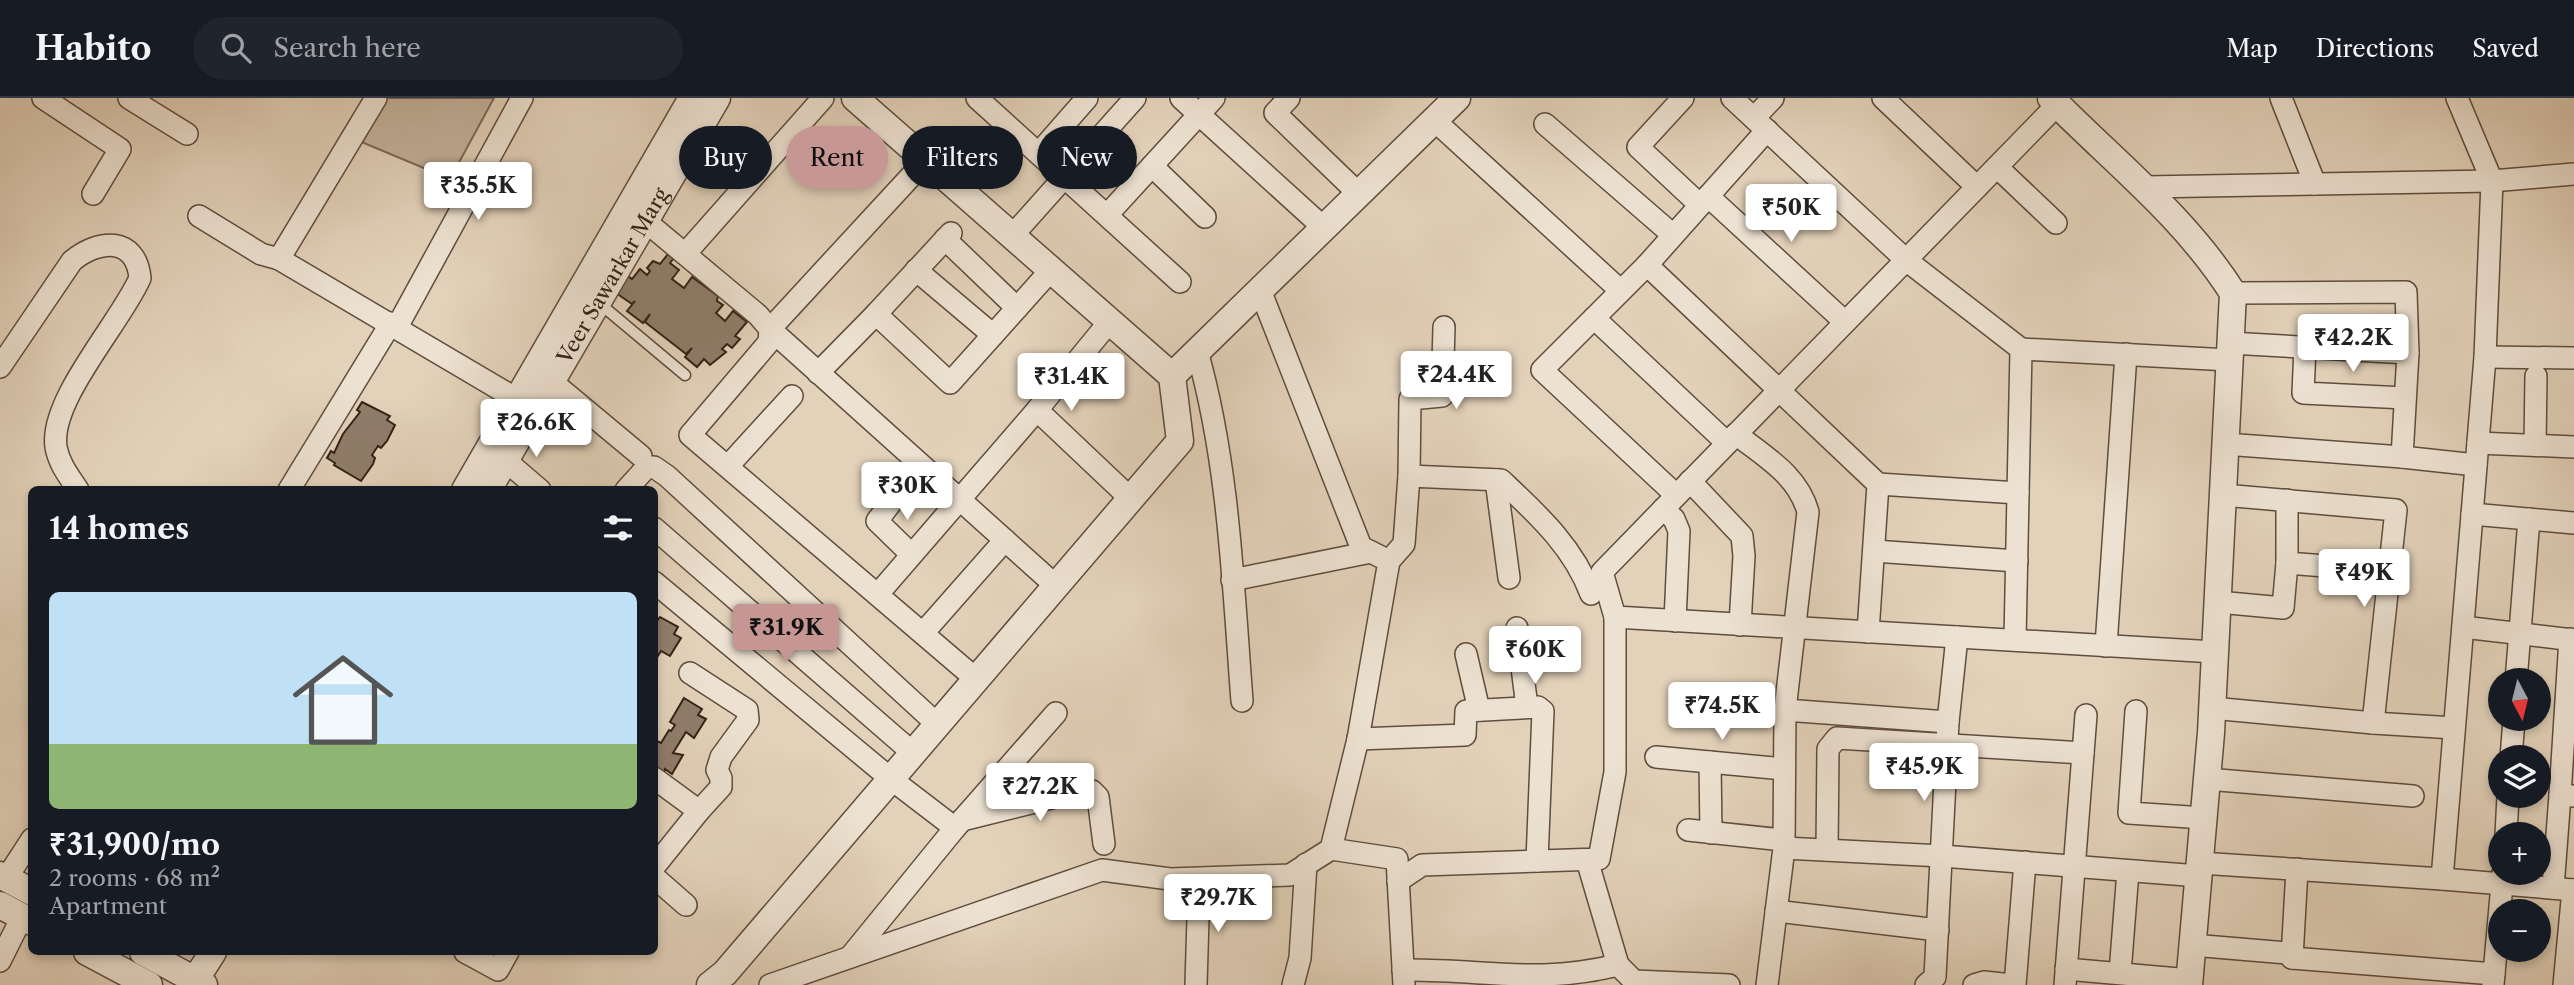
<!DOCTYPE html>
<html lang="en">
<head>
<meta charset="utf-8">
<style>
	body { margin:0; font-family:"Libre Caslon Text",serif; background:#20242c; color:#f1f3f6; height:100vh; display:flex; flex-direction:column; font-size:26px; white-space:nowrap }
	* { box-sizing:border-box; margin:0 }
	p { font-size:23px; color:#9ea1a6 }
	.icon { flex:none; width:38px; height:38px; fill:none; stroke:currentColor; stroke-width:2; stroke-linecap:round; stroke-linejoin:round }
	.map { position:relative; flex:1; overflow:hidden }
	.panel { position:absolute; left:28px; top:388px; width:630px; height:469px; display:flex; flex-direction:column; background:#171b24; border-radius:10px; box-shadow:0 4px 10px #0003 }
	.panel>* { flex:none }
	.hud { position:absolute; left:679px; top:28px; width:665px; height:63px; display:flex; gap:14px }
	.needle { width:46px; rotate:173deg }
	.controls { position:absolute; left:2488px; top:570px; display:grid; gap:14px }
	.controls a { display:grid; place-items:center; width:63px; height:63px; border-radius:50%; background:#171b24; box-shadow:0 4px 10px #0003; font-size:35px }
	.price { position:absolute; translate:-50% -60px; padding:0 16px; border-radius:7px; background:#fff; color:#222; font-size:23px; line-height:46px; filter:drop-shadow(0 2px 4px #0008) }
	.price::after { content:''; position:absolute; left:50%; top:42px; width:21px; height:16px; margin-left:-10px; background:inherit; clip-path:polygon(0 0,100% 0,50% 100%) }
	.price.current { background:#c59692; color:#111 }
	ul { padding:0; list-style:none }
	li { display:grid; align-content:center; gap:14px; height:371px; padding:0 21px }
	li+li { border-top:2px solid #363941 }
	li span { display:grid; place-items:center; height:217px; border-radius:10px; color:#555 }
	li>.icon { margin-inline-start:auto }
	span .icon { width:126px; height:126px; fill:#fffc; stroke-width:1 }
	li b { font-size:30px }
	h2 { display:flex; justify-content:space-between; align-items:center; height:84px; padding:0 21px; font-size:30px }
	.chip { padding:0 24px; border-radius:32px; background:#171b24; box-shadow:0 4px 10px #0003; font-size:24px; line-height:63px }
	.chip.current { background:#c59692; color:#111 }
	header { display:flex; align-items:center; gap:42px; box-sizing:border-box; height:98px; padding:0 35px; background:#171b24; border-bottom:2px solid #363941 }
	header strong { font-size:33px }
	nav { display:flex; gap:38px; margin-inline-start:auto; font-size:24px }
	.search { width:490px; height:63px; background:#20242c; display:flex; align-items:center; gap:18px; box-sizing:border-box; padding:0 24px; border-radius:38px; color:#9ea1a6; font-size:26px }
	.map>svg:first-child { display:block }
	.green { fill:#c5b49e; stroke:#7c6a5a; stroke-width:2 }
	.building { fill:#8f7d6b; stroke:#332115; stroke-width:2 }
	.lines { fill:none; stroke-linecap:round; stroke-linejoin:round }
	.service-casing { stroke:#5f4d3e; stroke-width:13 }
	.minor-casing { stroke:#5f4d3e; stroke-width:24 }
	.tertiary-casing { stroke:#5f4d3e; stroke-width:29 }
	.service { stroke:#ede2d2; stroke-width:10 }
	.minor { stroke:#ede2d2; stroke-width:21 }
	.tertiary { stroke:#ede2d2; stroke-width:26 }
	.labels { text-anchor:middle; stroke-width:6; stroke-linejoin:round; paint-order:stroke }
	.street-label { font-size:21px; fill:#332115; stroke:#ede2d2 }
</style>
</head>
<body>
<header>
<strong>Habito</strong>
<div class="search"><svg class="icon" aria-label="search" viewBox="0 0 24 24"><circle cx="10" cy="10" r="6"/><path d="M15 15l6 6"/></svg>Search here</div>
<nav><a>Map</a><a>Directions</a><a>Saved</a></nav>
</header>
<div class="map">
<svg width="2574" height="887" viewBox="0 0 2574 887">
	<rect width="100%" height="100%" fill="#e3d2ba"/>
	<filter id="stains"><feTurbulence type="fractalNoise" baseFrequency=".00286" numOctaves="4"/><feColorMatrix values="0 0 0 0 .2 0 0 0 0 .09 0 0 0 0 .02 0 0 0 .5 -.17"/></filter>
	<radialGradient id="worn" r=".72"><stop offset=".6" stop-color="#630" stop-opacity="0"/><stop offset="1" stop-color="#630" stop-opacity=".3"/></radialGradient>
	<polygon class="green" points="379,0 494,0 450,81 352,40"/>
	<g class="building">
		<polygon points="668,156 674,160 670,165 679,172 672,181 684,190 692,179 718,198 717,203 723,207 716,215 725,223 733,213 747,224 735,238 740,241 732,250 727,246 722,251 726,254 710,267 704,261 697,269 685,259 692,250 686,256 645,224 650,216 643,225 627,213 635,203 632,206 616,195 628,178 632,181 640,171 647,177 650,173 647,170 653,163 660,166"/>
		<polygon points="362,304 390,318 387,322 395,327 387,343 381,350 378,348 372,357 375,360 373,366 361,383 334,367 335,365 327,360 331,353 334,355 343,336 360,314 357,312"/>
		<polygon points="660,519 678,529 674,536 681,540 670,558 661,553 654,564 654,527"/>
		<polygon points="684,600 702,611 698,617 706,621 694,640 686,634 673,655 683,657 672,676 665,671 664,675 654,670 654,647 657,643 661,645 669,632 671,633 675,627 670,624"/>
	</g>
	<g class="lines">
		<defs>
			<polyline id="service" points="599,205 685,277"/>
			<g id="minor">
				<polyline points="43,0 120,51 93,96"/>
				<polyline points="129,0 187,36"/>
				<polyline points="977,0 1180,184"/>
				<polyline points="1181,0 1324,130"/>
				<polyline points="1289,0 1275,15 1359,96"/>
				<polyline points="1683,0 1638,49 1700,107"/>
				<polyline points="1732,0 1906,162 2021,251"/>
				<polyline points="1883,0 1977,89"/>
				<polyline points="2281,0 2315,86"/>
				<polyline points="2057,7 1602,474 1615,519 2215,554"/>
				<polyline points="1754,20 1773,0"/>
				<polyline points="1434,22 1621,193"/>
				<polyline points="1545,26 1673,137"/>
				<polyline points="1767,32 1647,167 1878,386 1868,534"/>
				<polyline points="1039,55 1087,0"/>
				<polyline points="926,62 770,231 1056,488"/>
				<polyline points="1152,68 1205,119"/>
				<polyline points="1997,69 2056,125"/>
				<polyline points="2146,89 2492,83 2574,76"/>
				<polyline points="1708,98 1845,224"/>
				<polyline points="1108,116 1214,0"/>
				<polyline points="199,118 261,156 279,161 530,309"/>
				<polyline points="644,122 758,217 770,231 769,244 690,337 976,581"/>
				<polyline points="1012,138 1135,0"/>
				<polyline points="945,141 1017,210"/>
				<polyline points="685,156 823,0"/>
				<polyline points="279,161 376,0"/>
				<polyline points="1647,167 1542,272 1676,397"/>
				<polyline points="916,172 993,237"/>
				<polyline points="876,216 951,135"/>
				<polyline points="1594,220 1727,345"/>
				<polyline points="1110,223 1037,312 1130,400"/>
				<polyline points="397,229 522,0"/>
				<polyline points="2230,245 2408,255"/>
				<polyline points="2305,249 2303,295 2405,300"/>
				<path d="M 1197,253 C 1229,366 1233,486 1242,603"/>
				<polyline points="2485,259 2574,260"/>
				<path d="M 0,269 L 72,163 C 98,141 136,138 140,180 C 121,224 49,302 56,349 C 59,366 69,378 78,392"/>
				<polyline points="818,275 876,216 950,285 1051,172"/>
				<polyline points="551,283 641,358"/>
				<path d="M 1736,336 C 1765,359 1798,377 1808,414 L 1785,612 L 1784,750 L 1767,887"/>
				<polyline points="2478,345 2574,349"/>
				<polyline points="2225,346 2402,359 2408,255 2406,194 2233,195"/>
				<polyline points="2535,347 2536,278"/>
				<polyline points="2402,359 2476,367"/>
				<polyline points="505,362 540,392"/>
				<polyline points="728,368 792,298"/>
				<polyline points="1409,378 1410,301 1442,298 1444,229"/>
				<polyline points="1496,382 1509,480"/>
				<polyline points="1690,383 1742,438 1744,458 1740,527"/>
				<polyline points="1878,386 2018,395"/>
				<polyline points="289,392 391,225"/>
				<polyline points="626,392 646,370 654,369 667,378 937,626"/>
				<polyline points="900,393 877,423 911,456"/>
				<polyline points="2287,402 2287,465 2389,473"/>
				<polyline points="1663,411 1674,421 1679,433 1675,523"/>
				<polyline points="2472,416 2574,425"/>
				<polyline points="654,430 913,655"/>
				<polyline points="1874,453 2017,463"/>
				<path d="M 1389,463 L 1404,446 L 1409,378 L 1501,382 C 1537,416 1573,448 1591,496"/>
				<polyline points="1232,482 1371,454"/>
				<polyline points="654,484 891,681 955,730"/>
				<polyline points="878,496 1037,312"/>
				<polyline points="2218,504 2283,510 2287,465"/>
				<polyline points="2463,529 2574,542"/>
				<polyline points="1517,530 1527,609"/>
				<polyline points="923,535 1005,442"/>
				<polyline points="2570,541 2560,697 2574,698"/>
				<polyline points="2015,542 2021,251 2229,262"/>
				<polyline points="2106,548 2126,256"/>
				<polyline points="1466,556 1479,612"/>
				<polyline points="2516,583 2529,421"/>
				<polyline points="2212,610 2373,625 2396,412 2223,397"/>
				<polyline points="1785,612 1948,624"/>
				<polyline points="2136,613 2129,715 2204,720"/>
				<polyline points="2373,625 2454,630"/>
				<polyline points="1358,641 1465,637 1466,613 1538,609 1543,613 1537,763"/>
				<polyline points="1656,659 1784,671"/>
				<polyline points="2511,660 2514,621"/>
				<polyline points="1710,664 1711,735"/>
				<polyline points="654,680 699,713 721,689 721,680 717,672 721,659 748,622 747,612 690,575"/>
				<polyline points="2207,681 2413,698"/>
				<polyline points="962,722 1084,692 1092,693 1098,699 1104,746"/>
				<polyline points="1688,732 1783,742"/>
				<polyline points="2506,737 2508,698"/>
				<polyline points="1784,750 1942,758 2199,778"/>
				<polyline points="1331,751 1397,761 1404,887"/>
				<polyline points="1827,752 1828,651 1837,640 2083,655"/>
				<polyline points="1587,762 1618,867 1634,883 1729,887"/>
				<polyline points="2200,765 2442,781 2485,259 2492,83 2457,0"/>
				<polyline points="654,769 699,713"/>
				<polyline points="654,779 686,807"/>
				<polyline points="6,781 32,741"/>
				<polyline points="2442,781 2574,792"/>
				<polyline points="1398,783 1422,767 1599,761 1615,674 1615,519"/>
				<polyline points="2553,790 2560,697"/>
				<polyline points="1776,813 1938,832"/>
				<polyline points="2192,847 2287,855 2292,860 2494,876"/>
				<polyline points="465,854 498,872 508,854"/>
				<polyline points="850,859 955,730 1056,615"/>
				<polyline points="2292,860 2297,771"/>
				<polyline points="0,863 22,819"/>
				<polyline points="2066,871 2190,882"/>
				<path d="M 1403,872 C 1485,871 1535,887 1618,867"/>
				<polyline points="2120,875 2128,773"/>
				<polyline points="770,887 1102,772 1170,781 1290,777 1331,751 1358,641 1389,463 1361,449 1260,192"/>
				<polyline points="1196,887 1198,820 1208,780"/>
				<polyline points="1293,887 1300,860 1306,766"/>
				<polyline points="1926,887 1935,879 1948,624 1957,539"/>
				<polyline points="1974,887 1984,884 2011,887"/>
				<polyline points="2015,887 2025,764"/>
				<polyline points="2065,887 2086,617"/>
				<polyline points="2493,887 2503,775"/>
				<polyline points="2564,887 2573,792"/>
			</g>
			<g id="tertiary">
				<path d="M 2051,0 C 2114,64 2184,118 2233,195 L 2211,635 L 2189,887"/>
				<polyline points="1172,278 1457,0"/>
				<polyline points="465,392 692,0"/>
				<path id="s1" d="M 488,392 L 717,0"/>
				<polyline points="0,777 32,794"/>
				<polyline points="0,807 32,824"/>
				<polyline points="87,854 149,887"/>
				<polyline points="143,854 204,887"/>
				<polyline points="192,887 213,854"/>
				<polyline points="710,887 725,875 1180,343 1172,278 855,0"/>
			</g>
		</defs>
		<use href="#service" class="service-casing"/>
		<use href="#minor" class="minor-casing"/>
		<use href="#tertiary" class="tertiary-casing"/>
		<use href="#service" class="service"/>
		<use href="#minor" class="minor"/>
		<use href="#tertiary" class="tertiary"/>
	</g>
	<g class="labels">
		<g class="street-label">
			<text dy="7" stroke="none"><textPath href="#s1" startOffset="248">Veer Sawarkar Marg</textPath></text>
		</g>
	</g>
	<rect width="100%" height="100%" filter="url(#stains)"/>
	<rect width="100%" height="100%" fill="url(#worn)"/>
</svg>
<div class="controls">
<a><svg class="needle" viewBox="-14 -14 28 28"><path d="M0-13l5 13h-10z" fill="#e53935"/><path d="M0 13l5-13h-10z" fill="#9ea1a6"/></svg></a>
<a><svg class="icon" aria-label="layers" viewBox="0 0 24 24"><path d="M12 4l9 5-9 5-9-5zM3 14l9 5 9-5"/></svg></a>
<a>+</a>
<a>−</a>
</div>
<b class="price" style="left:478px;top:124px">₹35.5K</b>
<b class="price" style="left:1791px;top:146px">₹50K</b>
<b class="price" style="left:2353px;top:276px">₹42.2K</b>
<b class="price" style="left:1456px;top:313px">₹24.4K</b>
<b class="price" style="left:1071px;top:315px">₹31.4K</b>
<b class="price" style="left:536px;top:361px">₹26.6K</b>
<b class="price" style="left:907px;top:424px">₹30K</b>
<b class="price" style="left:2364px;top:511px">₹49K</b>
<b class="price current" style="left:786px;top:566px">₹31.9K</b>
<b class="price" style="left:1535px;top:588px">₹60K</b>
<b class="price" style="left:1722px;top:644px">₹74.5K</b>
<b class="price" style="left:1924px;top:705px">₹45.9K</b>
<b class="price" style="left:1040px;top:725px">₹27.2K</b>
<b class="price" style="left:1218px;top:836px">₹29.7K</b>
<div class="hud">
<a class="chip">Buy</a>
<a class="chip current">Rent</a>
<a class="chip">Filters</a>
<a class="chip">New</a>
</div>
<section class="panel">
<h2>14 homes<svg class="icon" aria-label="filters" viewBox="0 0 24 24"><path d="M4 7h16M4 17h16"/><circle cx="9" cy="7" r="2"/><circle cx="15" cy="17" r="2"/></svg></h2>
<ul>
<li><span style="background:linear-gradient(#bfe0f5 70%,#8fb573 0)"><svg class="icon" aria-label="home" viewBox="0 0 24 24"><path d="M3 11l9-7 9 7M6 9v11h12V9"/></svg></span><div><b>₹31,900/mo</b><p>2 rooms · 68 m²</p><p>Apartment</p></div></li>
</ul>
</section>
</div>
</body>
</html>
